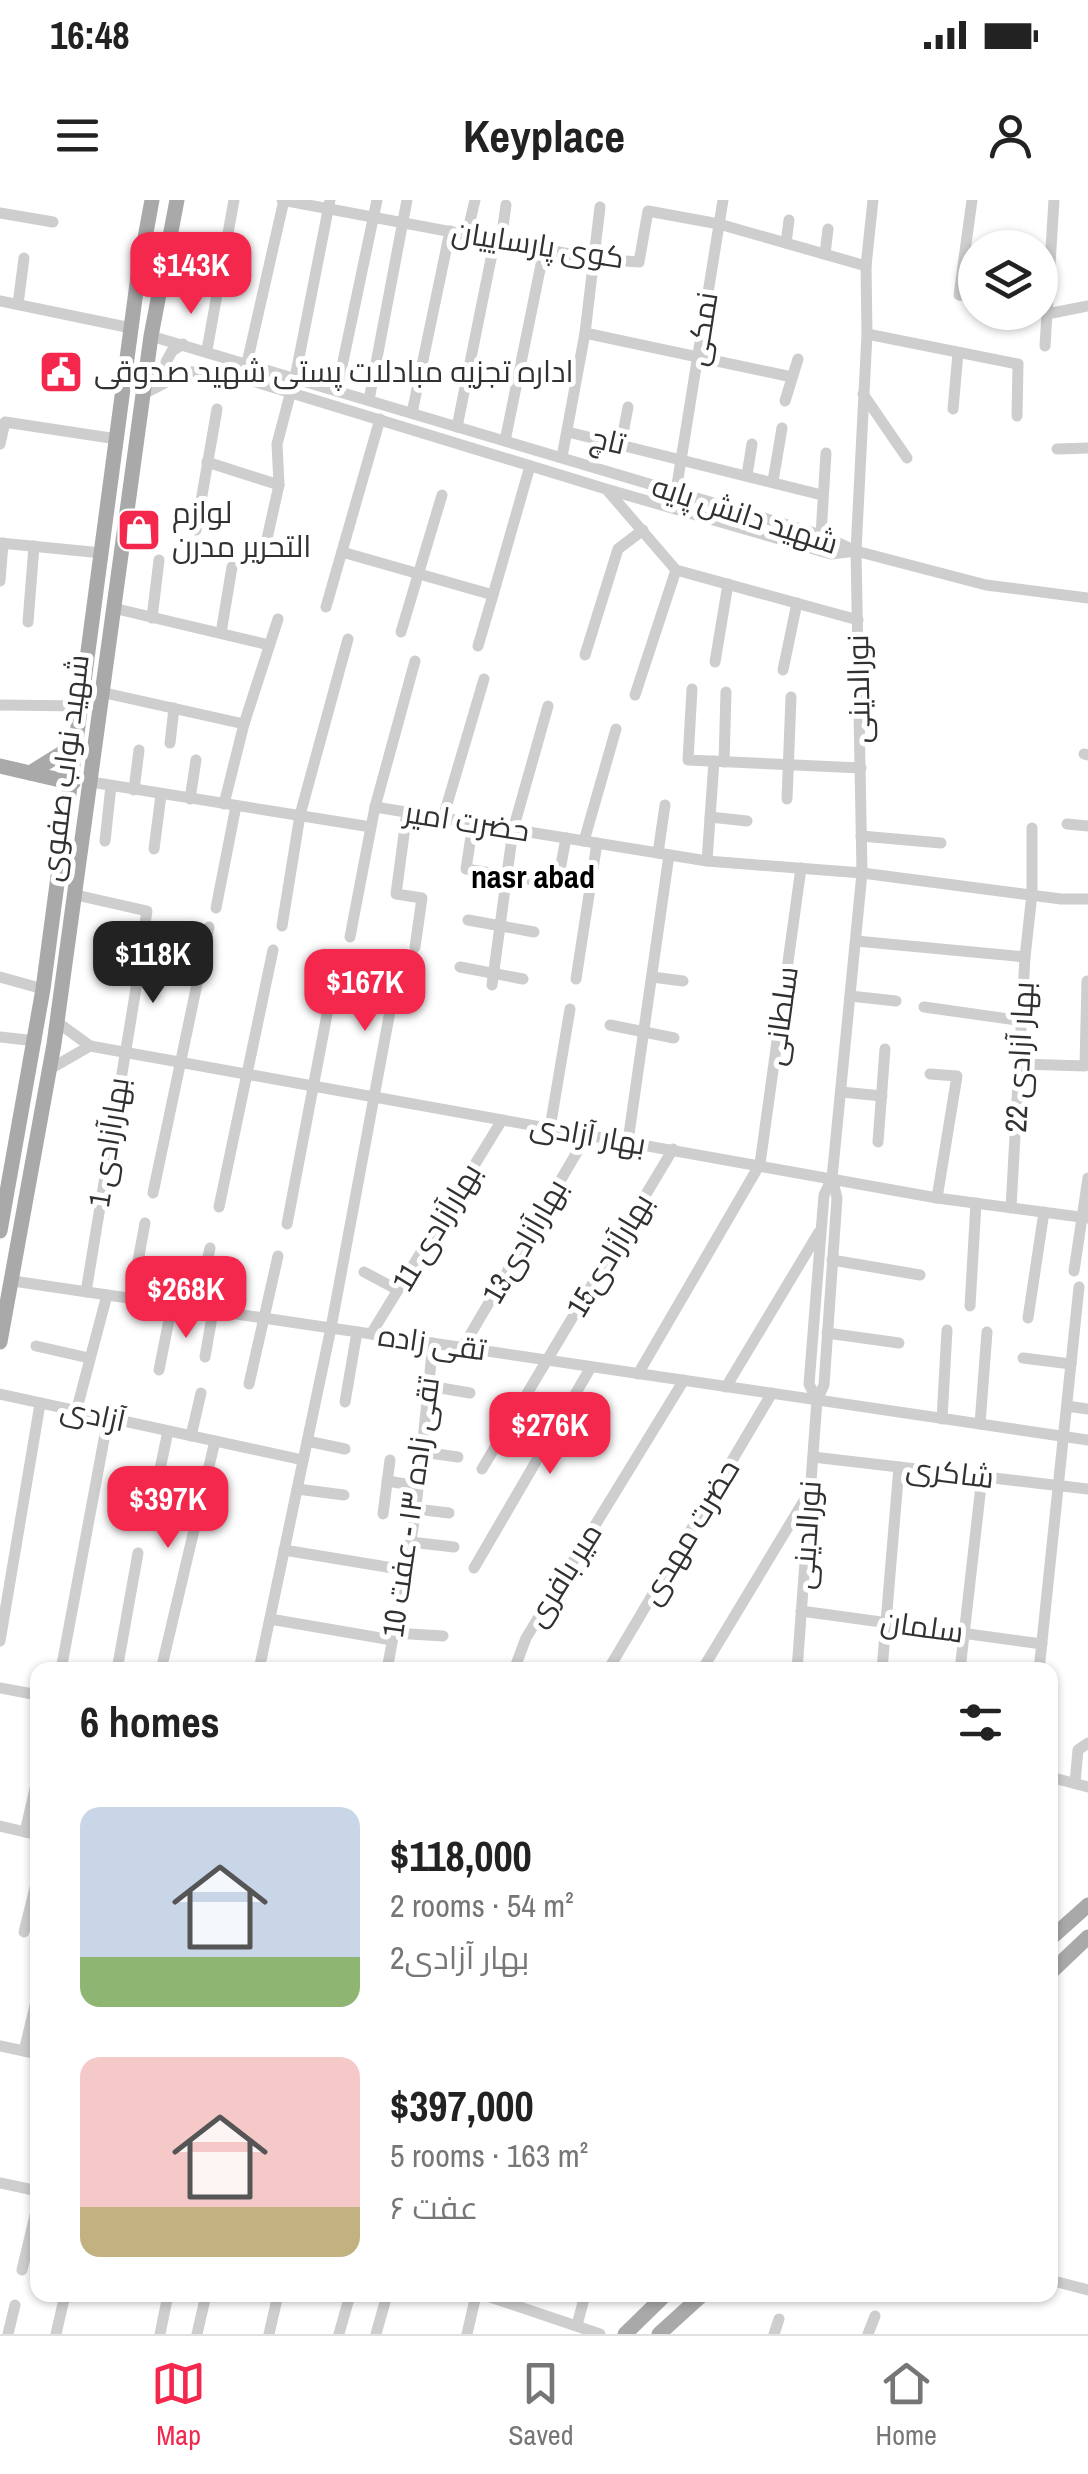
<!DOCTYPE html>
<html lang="en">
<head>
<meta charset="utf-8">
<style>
	body { margin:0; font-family:"Archivo Narrow",Cairo,sans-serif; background:#f6f6f6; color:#222; height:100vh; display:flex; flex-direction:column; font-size:38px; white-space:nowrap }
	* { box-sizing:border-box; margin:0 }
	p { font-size:32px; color:#767676 }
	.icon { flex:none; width:55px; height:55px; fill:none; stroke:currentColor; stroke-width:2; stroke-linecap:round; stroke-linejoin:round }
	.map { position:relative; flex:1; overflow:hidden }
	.sheet { position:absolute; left:30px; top:1462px; width:1028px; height:640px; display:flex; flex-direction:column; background:#fff; border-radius:20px; box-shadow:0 2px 8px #0004 }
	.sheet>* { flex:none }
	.controls { position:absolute; left:958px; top:30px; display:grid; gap:20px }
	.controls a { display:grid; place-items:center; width:100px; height:100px; border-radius:50%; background:#fff; box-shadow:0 2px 8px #0004; font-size:50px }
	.price { position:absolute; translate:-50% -85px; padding:0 22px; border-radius:20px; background:#f4274c; color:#fff; font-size:32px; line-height:65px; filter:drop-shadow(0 2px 5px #0008) }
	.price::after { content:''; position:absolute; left:50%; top:60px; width:30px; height:22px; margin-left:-15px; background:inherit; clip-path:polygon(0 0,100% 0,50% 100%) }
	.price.current { background:#222; color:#fff }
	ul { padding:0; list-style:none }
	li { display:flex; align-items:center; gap:30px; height:250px; padding:0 50px }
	li span { display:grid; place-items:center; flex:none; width:280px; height:200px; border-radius:20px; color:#555 }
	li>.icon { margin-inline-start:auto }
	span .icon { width:120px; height:120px; fill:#fffc; stroke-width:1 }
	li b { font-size:42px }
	h2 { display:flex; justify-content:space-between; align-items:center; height:120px; padding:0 50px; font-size:42px }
	.status { display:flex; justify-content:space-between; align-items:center; height:70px; padding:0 50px; background:#fff; direction:ltr }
	.status svg { height:28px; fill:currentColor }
	header { display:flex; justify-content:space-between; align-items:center; height:130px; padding:0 50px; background:#fff; font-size:45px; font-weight:700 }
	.tabs { display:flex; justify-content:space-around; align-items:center; height:140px; border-top:2px solid #e0e0e0; background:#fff; font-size:28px; color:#767676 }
	.tabs a { display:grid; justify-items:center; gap:5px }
	.tabs .current { color:#f4274c }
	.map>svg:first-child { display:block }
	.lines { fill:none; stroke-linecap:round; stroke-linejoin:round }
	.minor { stroke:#cecece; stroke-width:11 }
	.major { stroke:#a9a9a9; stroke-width:15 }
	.labels { text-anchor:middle; stroke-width:10; stroke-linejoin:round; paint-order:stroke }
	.street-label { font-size:30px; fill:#313131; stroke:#fff }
	.poi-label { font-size:30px; fill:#313131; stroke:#fff; text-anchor:start }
	.neighbourhood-label { font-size:32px; font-weight:bold; fill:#000; stroke:#fff }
</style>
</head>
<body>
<div class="status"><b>16:48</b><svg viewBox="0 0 49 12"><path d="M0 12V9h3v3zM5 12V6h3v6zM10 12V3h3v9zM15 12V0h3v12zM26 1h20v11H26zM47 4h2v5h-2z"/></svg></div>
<header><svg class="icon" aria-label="menu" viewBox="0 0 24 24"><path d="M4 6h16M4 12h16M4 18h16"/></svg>Keyplace<svg class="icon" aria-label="person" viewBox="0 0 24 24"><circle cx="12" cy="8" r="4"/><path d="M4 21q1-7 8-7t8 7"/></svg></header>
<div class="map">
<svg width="1088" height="2134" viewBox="0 0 1088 2134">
	<rect width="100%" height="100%" fill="#fff"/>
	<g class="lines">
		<g class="minor">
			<polyline points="282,0 596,59 639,62 648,11 719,24 866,66"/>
			<polyline points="972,0 959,95 975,97"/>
			<polyline points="0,13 53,22"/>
			<polyline points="467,34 475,0"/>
			<polyline points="501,41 506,5"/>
			<polyline points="786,43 789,20"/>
			<polyline points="825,54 828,29"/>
			<polyline points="0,101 131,128"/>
			<polyline points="18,104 24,58"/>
			<polyline points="1047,114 1088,106"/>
			<polyline points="585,133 792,177"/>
			<polyline points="867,134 1018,164 1017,216"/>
			<polyline points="151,136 821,335 856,351 986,385 1088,398"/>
			<polyline points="1045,146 1054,0"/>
			<polyline points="207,150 234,0"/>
			<polyline points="247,163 284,0"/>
			<polyline points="175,176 166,162 172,151 183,144"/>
			<polyline points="295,178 330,0"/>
			<polyline points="337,190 377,0"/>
			<polyline points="145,193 186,172 223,172 606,289 831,354 856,351"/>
			<polyline points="863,194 907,258"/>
			<polyline points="369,200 407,0"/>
			<polyline points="785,201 798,159"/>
			<polyline points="953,209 958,153"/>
			<polyline points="412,213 450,31"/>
			<polyline points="457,227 495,39"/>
			<polyline points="568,232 822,295"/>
			<polyline points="505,241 544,50"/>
			<polyline points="0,244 5,222 117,239"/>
			<polyline points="621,244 628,207"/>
			<polyline points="1057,249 1088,248"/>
			<polyline points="562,257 585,133 600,7"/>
			<polyline points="207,262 279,285"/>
			<polyline points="747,275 752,244"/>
			<polyline points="773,281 782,228"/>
			<polyline points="607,290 676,370 858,420"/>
			<polyline points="676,291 723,0"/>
			<polyline points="196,330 217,209"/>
			<polyline points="821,335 826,253"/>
			<polyline points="0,343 102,353"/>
			<polyline points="342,352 493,395 530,266"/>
			<polyline points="262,361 279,285 277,244 291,191"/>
			<polyline points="0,381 3,343"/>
			<polyline points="326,407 380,219"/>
			<polyline points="113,408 269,445"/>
			<polyline points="152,418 159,360"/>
			<polyline points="28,422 34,346"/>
			<polyline points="401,432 442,295"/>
			<polyline points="221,433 232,367"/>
			<polyline points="478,446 493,395"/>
			<polyline points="585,455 618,349 643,330"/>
			<polyline points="715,462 728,384"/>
			<polyline points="783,470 797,403"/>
			<polyline points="692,489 688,560 861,568"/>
			<polyline points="105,493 244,524"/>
			<polyline points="635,495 676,370"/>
			<polyline points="0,505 82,506"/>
			<polyline points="170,543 174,508"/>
			<polyline points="1084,554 1088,555"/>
			<polyline points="724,562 726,492"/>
			<polyline points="91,582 371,627 375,607 707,661 862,673 1061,699 1088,699"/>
			<polyline points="134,590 139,550"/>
			<polyline points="190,599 196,560"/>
			<polyline points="787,599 791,497"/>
			<polyline points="224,604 244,524 278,419"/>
			<polyline points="375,607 415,461"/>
			<polyline points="407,612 396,694 422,698 415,747"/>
			<polyline points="710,617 747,621"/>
			<polyline points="443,618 484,479"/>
			<polyline points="473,623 466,669 540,681"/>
			<polyline points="1067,624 1088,626"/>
			<polyline points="861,636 941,643"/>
			<polyline points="105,641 111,586"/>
			<polyline points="584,641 616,529"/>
			<polyline points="154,649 161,595"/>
			<polyline points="658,653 665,605"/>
			<polyline points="707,661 714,561"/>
			<polyline points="560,670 566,638"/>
			<polyline points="76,695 147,711 144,729"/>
			<polyline points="216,708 236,606"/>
			<polyline points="468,720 534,732"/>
			<polyline points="282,726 300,615 348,439"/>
			<polyline points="350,737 371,627"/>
			<polyline points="856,741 1025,757 1011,1008"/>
			<polyline points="1025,757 1032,694 1032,628"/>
			<polyline points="460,767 523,779"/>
			<polyline points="0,777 43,789"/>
			<polyline points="652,777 683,781"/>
			<polyline points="576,779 597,643"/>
			<polyline points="492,785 513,630 548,506"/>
			<polyline points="850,796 896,801"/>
			<polyline points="924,807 1023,821"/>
			<polyline points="57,822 90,846 937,998 1088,1018"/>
			<polyline points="610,825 674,838"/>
			<polyline points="0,837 36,841"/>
			<polyline points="1020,864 1085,866 1087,781"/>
			<polyline points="50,869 90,846"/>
			<polyline points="930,874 957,876 937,998"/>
			<polyline points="841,892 882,896"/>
			<polyline points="550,928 570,809"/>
			<polyline points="628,941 669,655"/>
			<polyline points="878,942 885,849"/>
			<polyline points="153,993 209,727"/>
			<polyline points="219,1007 273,750"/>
			<polyline points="287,1024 337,762"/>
			<polyline points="832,1060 920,1075"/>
			<polyline points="1074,1071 1088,978"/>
			<polyline points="364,1072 398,1090"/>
			<polyline points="13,1081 1088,1240"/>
			<polyline points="86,1092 142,752"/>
			<polyline points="131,1099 145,1023"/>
			<polyline points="970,1106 976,1003"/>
			<polyline points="197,1109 210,1048"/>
			<polyline points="1028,1118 1044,1012"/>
			<polyline points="827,1133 899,1143"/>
			<polyline points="371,1134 502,920"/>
			<polyline points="36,1146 89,1158"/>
			<polyline points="463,1147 587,935"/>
			<polyline points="205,1157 213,1111"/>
			<polyline points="1023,1158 1071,1164"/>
			<polyline points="159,1170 172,1105"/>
			<polyline points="638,1174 760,964 801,668"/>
			<polyline points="249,1184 278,1056"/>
			<polyline points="429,1186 470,1193"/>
			<polyline points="726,1187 819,1032"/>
			<polyline points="0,1194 303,1260"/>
			<polyline points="817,1200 809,1184 824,995 832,978"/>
			<polyline points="345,1202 357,1132"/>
			<polyline points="1067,1206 1088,1209"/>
			<polyline points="76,1212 107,1095"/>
			<polyline points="942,1219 947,1130"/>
			<polyline points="980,1224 987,1132"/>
			<polyline points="191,1236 201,1193"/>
			<polyline points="307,1241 345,1249"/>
			<polyline points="422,1252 458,1257"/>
			<polyline points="813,1257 1088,1289"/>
			<polyline points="482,1269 673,949"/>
			<polyline points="387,1281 418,1286"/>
			<polyline points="297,1289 344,1295"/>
			<polyline points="416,1309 449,1313"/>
			<polyline points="383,1314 390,1260"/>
			<polyline points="150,1317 168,1231"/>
			<polyline points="410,1342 454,1347"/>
			<polyline points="284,1350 405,1370"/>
			<polyline points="474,1368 591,1167"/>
			<polyline points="801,1411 1042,1444"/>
			<polyline points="270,1419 392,1440"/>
			<polyline points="394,1433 443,1436"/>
			<polyline points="0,1441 40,1204"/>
			<polyline points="388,1467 426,1470"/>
			<polyline points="61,1470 108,1218"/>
			<polyline points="117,1470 138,1353"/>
			<polyline points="161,1470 215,1241"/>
			<polyline points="259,1470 331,1128 396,779"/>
			<polyline points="387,1470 415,1317 433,1143"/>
			<polyline points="514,1470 526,1438 684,1180"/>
			<polyline points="608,1470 772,1193"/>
			<polyline points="702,1470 808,1294"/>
			<polyline points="797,1470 817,1200 824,1185 837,998 832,978 862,673 856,351 867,134 866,66 873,0"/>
			<polyline points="882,1470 899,1267"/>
			<polyline points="960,1470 982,1277"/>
			<polyline points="1039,1470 1079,1087"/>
			<polyline points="0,1488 38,1495"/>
			<polyline points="1050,1577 1088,1587"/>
			<polyline points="1075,1583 1078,1550 1088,1543"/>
			<polyline points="0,1626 38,1635"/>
			<polyline points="25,1632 38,1576"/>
			<polyline points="24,1732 38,1676"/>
			<polyline points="0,1846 38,1854"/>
			<polyline points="24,1851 38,1793"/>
			<polyline points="0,1983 38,1991"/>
			<polyline points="22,2070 38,2003"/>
			<polyline points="1050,2080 1088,2090"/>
			<polyline points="484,2095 600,2134"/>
			<polyline points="577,2125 585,2095"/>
			<polyline points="8,2134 15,2105"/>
			<polyline points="56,2134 65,2095"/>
			<polyline points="160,2134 168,2095"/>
			<polyline points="197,2134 206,2095"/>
			<polyline points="269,2134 278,2095"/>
			<polyline points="339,2134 350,2095"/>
			<polyline points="376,2134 387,2095"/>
			<polyline points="467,2134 476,2095"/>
			<polyline points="774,2134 779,2119"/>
			<polyline points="868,2134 875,2116"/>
		</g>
		<g class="major">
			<polyline points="0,566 73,583"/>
			<polyline points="30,573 62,553 76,535"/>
			<polyline points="0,1031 43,789 138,76 152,0"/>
			<polyline points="0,1142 54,844 151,136 177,0"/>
			<polyline points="1050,1739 1088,1705"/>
			<polyline points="1050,1773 1088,1737"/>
			<polyline points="625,2134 665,2095"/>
			<polyline points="659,2134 702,2095"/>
		</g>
	</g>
	<defs>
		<symbol id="civic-square" viewBox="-11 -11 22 22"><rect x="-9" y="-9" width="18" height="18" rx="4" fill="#f4274c" stroke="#fff"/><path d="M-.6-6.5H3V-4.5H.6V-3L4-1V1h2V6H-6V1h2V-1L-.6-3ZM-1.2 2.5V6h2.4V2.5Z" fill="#fff"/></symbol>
		<symbol id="shop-square" viewBox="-11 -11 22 22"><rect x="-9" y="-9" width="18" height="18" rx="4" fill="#f4274c" stroke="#fff"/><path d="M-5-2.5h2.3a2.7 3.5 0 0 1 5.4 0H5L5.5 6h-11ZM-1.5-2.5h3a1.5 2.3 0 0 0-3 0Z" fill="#fff"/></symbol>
	</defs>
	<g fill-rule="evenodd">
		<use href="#civic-square" x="36" y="147" width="50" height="50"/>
		<use href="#shop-square" x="114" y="305" width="50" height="50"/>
	</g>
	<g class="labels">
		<g class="street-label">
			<text transform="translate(538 45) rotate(9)" y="10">کوی پارساییان</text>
			<text transform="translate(702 129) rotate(-81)" y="10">نمکی</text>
			<text transform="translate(608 241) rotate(13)" y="10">تاچ</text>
			<text transform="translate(745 315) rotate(18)" y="10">شهید دانش پایه</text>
			<text transform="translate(859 489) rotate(-91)" y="10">نورالدینی</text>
			<text transform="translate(65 568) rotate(-83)" y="10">شهید نواب صفوی</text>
			<text transform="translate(467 622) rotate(9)" y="10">حضرت امیر</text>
			<text transform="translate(781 816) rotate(-82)" y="10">سلطانی</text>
			<text transform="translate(1020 857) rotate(-87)" y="10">بهار آزادی 22</text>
			<text transform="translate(588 935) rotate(10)" y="10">بهار آزادی</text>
			<text transform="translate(109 942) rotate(-81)" y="10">بهارآزادی 1</text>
			<text transform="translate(437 1027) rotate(-59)" y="10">بهارآزادی 11</text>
			<text transform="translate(525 1041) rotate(-60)" y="10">بهارآزادی13</text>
			<text transform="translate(610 1055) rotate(-59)" y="10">بهارآزادی15</text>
			<text transform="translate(432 1143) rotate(8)" y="10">تقی زاده</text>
			<text transform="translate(93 1215) rotate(12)" y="10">آزادی</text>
			<text transform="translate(950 1273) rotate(7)" y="10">شاکری</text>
			<text transform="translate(411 1307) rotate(-82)" y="10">تقی زاده ۱۳ - عفت 10</text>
			<text transform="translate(690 1332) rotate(-59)" y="10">حضرت مهدی</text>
			<text transform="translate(807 1335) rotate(-86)" y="10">نورالدینی</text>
			<text transform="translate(564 1375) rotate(-58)" y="10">میر بافری</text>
			<text transform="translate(922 1427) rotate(8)" y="10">سلمان</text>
		</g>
		<g class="poi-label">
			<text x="94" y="182">اداره تجزیه مبادلات پستی شهید صدوقی</text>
			<text x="172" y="323">لوازم<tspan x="172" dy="34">التحریر مدرن</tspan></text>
		</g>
		<g class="neighbourhood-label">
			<text x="533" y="688">nasr abad</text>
		</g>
	</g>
</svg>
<div class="controls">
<a><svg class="icon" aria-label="layers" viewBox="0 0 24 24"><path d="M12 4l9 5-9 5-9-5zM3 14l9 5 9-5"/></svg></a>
</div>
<b class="price" style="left:191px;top:117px">$143K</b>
<b class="price current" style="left:153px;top:806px">$118K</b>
<b class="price" style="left:365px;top:834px">$167K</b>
<b class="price" style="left:186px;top:1141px">$268K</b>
<b class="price" style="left:550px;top:1277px">$276K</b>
<b class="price" style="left:168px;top:1351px">$397K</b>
<section class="sheet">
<h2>6 homes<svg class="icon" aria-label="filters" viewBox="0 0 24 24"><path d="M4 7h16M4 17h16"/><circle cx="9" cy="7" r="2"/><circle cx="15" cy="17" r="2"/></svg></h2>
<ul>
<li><span style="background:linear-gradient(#c9d6e8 75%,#8fb573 0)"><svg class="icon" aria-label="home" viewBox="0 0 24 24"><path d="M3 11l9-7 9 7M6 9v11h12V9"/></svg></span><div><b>$118,000</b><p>2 rooms · 54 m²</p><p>بهار آزادی2</p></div></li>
<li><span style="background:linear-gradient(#f6c9c9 75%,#c2b280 0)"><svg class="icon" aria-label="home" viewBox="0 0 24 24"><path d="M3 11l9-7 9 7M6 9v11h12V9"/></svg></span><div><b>$397,000</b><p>5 rooms · 163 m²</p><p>عفت ۶</p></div></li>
</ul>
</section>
</div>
<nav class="tabs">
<a class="current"><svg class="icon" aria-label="map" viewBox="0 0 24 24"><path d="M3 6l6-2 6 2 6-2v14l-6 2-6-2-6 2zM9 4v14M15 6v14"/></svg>Map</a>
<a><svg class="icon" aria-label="saved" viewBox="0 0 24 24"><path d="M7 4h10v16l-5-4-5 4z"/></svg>Saved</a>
<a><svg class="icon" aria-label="home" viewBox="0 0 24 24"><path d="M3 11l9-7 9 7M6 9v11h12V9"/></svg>Home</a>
</nav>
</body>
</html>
